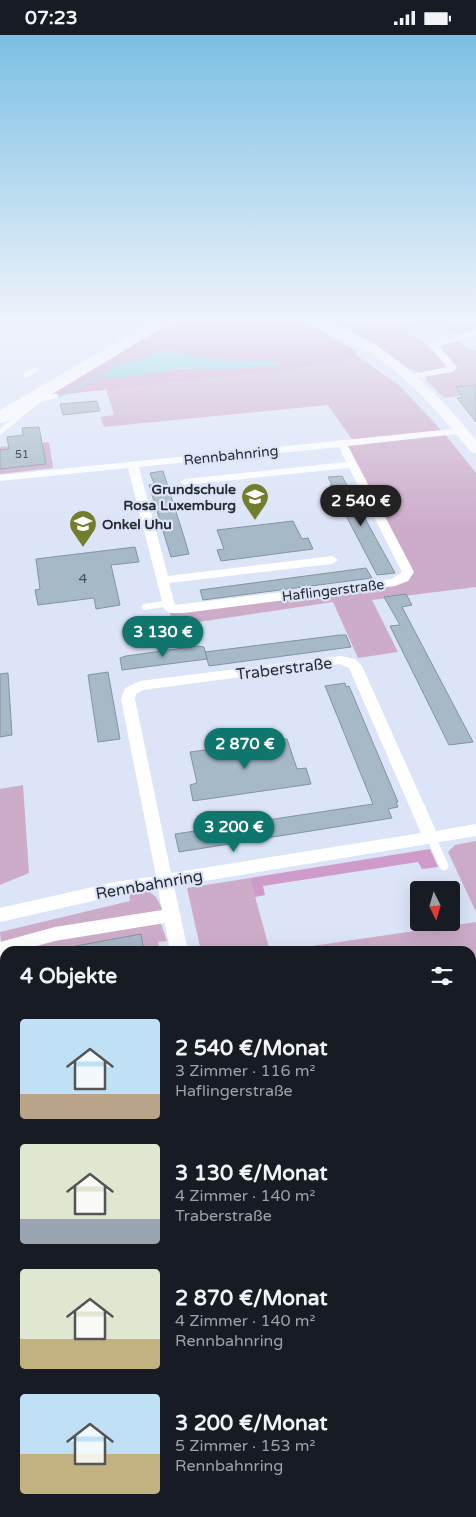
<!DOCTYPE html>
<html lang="de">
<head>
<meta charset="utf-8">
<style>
	body { margin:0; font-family:"Varela Round",sans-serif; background:#20242c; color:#f1f3f6; height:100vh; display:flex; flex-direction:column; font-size:19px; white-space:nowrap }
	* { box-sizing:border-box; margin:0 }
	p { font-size:16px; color:#9ea1a6 }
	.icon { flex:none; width:28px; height:28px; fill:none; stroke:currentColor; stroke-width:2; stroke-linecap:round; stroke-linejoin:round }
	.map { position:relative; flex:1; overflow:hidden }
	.drawer { position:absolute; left:0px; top:911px; width:476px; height:571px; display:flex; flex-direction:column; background:#171b24; border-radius:15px 15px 0 0; box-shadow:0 5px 20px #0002 }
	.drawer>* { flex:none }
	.needle { width:32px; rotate:175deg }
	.buttons { position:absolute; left:410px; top:846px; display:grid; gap:10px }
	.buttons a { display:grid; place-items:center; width:50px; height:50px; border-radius:5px; background:#171b24; box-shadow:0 5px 20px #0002; font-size:25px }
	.price { position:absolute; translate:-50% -42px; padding:0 11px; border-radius:18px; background:#0f766e; color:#fff; font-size:16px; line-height:32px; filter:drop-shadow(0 1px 2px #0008) }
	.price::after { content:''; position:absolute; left:50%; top:30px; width:15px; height:11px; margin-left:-8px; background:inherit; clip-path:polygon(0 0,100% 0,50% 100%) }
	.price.current { background:#222; color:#fff }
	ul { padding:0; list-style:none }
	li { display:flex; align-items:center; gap:15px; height:125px; padding:0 20px }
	li span { display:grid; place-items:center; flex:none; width:140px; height:100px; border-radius:5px; color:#555 }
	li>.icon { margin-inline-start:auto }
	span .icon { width:60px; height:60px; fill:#fffc; stroke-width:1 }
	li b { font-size:21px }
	h2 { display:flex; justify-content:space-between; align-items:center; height:60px; padding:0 20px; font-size:21px }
	.status { display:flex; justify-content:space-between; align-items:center; height:35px; padding:0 25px; background:#171b24; direction:ltr }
	.status svg { height:14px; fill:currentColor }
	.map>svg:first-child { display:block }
	.green { fill:#cdacca }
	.forest { fill:#ce9bca; fill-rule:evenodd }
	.water { fill:#78d0de }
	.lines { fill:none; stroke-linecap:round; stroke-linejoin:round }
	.stream { stroke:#78d0de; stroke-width:2.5 }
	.building { fill:#a6b9c7; stroke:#8194a1 }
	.lane-far2 { stroke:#fff; stroke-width:5 }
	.lane-far1 { stroke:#fff; stroke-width:6 }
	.lane { stroke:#fff; stroke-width:9 }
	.street { fill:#fff; fill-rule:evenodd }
	.secondary { fill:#fff; fill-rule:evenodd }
	.highway { fill:#fff; fill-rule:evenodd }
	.tram { stroke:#535762; stroke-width:2 }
	.labels { text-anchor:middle; stroke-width:4.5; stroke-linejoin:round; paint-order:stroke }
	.far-number-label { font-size:11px; fill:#484e57 }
	.far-street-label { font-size:14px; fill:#282b32; stroke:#dce4f8 }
	.far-poi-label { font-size:14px; font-weight:bold; fill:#282b32; stroke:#dce4f8; text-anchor:end }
	.number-label { font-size:14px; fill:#484e57 }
	.street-label { font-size:16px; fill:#282b32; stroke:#dce4f8 }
</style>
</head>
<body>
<div class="status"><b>07:23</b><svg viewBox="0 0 49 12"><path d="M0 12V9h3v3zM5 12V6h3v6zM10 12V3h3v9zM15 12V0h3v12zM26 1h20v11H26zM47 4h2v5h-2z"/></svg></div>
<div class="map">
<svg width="476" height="1482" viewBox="0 0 476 1482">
	<rect width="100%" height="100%" fill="#dce4f8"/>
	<g class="green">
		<path d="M 333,283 L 443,283 L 433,287 L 422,286 L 422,290 L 402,295 L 433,313 L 457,306 L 472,316 L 476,315 L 476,350 L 456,352 L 464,360 L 444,363 L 426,345 L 426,340 C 411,337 344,295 333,283 Z"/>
		<polygon points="357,321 399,350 444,398 476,438 476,552 372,565 398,617 358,623 333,567 171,591 170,574 395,547 408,536 342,408 353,406 328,370 104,392 100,382 114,380 106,354 301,333 340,326"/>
		<polygon points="49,407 53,433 0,439 0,412"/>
		<polygon points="23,750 29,838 0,850 0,754"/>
		<polygon points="476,806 476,877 448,817 455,810"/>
		<polygon points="250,843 270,916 201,916 187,853"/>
		<polygon points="147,855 156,862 163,875 158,880 167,906 158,907 160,916 5,916 5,1065 0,1066 0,918 2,917 0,897 130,866 129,857"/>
		<polygon points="476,887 476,994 471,995 471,916 278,916"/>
		<polygon points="476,1028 476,1083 471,1084 471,1029"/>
		<polygon points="471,1372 476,1387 476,1450 471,1451"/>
		<polygon points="2,1405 5,1478 7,1482 0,1482 0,1406"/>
		<polygon points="18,1478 178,1478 161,1482 19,1482"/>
	</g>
	<g class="forest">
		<path d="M 177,283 L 297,283 L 356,316 L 357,321 L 340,326 L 301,333 L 40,362 ZM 202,323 L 279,330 L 157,335 L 115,331 L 142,325 Z"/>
		<polygon points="430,814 438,832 422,834 418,827 263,851 265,860 255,862 250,843"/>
	</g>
	<polygon class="water" points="168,315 216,325 280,326 280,330 213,335 185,333 123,342 107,343 102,340 115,331 142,325 150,318"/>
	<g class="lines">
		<polyline class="stream" points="58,362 102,340"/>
	</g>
	<g class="building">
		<polygon points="476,283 476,293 457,298 447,292"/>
		<polygon points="476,350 476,387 457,363 463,362 456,352"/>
		<polygon points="97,366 100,376 63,380 60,369"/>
		<polygon points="39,392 46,429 0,434 0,415 9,414 7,402 23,400 22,393"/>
		<polygon points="163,436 184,502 189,519 171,522 149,450 154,449 150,438"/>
		<polygon points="342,441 374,500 395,538 377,540 330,450 332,450 328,442"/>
		<polygon points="293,486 302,504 308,503 313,514 221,526 217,515 224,514 217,495"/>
		<polygon points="135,512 139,527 111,530 120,570 96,574 94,563 38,570 35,555 40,554 36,524"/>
		<polygon points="366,533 372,543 203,565 200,555"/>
		<polygon points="406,559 412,570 402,572 473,707 449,710 390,591 400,590 384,562"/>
		<polygon points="340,600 346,600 351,612 209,631 205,617"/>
		<polygon points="198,611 204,612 207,624 122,635 120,623 126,621"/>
		<polygon points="108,637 120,704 98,707 88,640"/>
		<polygon points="8,638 12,700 0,702 0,639"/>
		<polygon points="345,648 346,652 349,651 398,767 396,767 398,772 388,774 392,783 179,817 175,799 373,769 325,651"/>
		<polygon points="287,704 297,734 306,733 311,749 193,766 190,750 197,748 190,717"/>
		<polygon points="141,899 144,916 76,916 76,911"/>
	</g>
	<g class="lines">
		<g class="lane-far2">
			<polyline points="26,340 35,335"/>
			<polyline points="0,397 40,364 56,361"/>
		</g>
		<polyline class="lane-far1" points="145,572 169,568"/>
		<polyline class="lane" points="431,802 444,831"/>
		<g class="street">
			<polygon points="476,295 476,301 439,311 457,332 453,337 409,344 409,340 447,332 430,312 430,308"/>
			<path d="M 462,393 L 467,396 L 466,398 L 348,411 L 414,537 L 408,546 L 395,551 L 184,578 L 170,578 L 164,574 L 128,433 L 0,446 L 0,440 ZM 339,412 L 346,427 L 185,444 L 180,447 L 185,450 L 349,433 L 402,537 L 392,544 L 175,570 L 169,548 L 332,529 L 338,525 L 332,521 L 168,541 L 139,432 Z"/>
			<path d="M 340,621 L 355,624 L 362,631 L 436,796 L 476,789 L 476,801 L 174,851 L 188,916 L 170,916 L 165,888 L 55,906 L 18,916 L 5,916 L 5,920 L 0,921 L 0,907 L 55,892 L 162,875 L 158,854 L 115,861 L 0,887 L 0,873 L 115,847 L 156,841 L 121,664 L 125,653 L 140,646 ZM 340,629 L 349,633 L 421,798 L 171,838 L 135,664 L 136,659 L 143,655 Z"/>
			<polygon points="476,1005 476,1023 471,1024 471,1006"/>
		</g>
		<g class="secondary">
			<path d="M 300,283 C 365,283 438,357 476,405 L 476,418 L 471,417 C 440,378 408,342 366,315 C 350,306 309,293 300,283 Z"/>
			<polygon points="476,1097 476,1125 471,1126 471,1098"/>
			<polygon points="476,1157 476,1187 471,1188 471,1158"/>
			<polygon points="5,1163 5,1220 0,1221 0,1164"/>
			<polygon points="5,1253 5,1285 0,1286 0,1254"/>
		</g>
		<polygon class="highway" points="159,283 178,283 6,387 0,388 0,375"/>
		<g class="tram">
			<polyline points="471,1138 476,1137"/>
			<polyline points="471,1148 476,1147"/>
			<polyline points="0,1233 5,1232"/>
			<polyline points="0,1243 5,1242"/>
		</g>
	</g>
	<linearGradient id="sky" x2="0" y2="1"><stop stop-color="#7bbfe4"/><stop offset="0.58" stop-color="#eff3fc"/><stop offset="1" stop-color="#eff3fc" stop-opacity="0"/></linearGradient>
	<rect width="476" height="491" fill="url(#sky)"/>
	<defs>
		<symbol id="school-pin" viewBox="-11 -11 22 30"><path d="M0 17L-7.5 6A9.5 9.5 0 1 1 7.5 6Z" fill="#727e2b" stroke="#dce4f8"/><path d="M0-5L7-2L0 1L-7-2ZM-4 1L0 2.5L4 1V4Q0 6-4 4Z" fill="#fff"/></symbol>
	</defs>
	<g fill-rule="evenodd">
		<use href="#school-pin" x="239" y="446" width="32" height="43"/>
		<use href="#school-pin" x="67" y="473" width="32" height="43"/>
	</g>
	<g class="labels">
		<g class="far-number-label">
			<text x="22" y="423">51</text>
		</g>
		<g class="far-street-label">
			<text transform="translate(231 420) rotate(-6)" y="5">Rennbahnring</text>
			<text transform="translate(333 555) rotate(-7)" y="5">Haflingerstraße</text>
		</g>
		<g class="far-poi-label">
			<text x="236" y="459">Grundschule<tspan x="236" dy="16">Rosa Luxemburg</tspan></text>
			<text x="102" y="494" text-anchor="start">Onkel Uhu</text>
		</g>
		<g class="number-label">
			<text x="83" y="548">4</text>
		</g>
		<g class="street-label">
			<text transform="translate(284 633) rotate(-7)" y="6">Traberstraße</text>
			<text transform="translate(149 849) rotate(-10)" y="6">Rennbahnring</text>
		</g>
	</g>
</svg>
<div class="buttons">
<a><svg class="needle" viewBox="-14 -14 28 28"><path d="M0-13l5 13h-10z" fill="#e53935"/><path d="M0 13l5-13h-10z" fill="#9ea1a6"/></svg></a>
</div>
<b class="price current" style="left:361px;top:492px">2 540 €</b>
<b class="price" style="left:163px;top:623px">3 130 €</b>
<b class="price" style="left:245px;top:735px">2 870 €</b>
<b class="price" style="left:234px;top:818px">3 200 €</b>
<section class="drawer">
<h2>4 Objekte<svg class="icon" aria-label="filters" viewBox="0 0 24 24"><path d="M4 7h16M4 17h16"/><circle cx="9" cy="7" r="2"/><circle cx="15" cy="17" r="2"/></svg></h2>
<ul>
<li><span style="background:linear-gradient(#bfe0f5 75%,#b9a48a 0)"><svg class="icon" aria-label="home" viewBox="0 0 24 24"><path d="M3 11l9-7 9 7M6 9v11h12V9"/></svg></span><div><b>2 540 €/Monat</b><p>3 Zimmer · 116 m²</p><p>Haflingerstraße</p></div></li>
<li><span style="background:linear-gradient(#dfe7d0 75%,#9aa5b1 0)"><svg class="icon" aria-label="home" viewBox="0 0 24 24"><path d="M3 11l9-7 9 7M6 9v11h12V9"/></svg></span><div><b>3 130 €/Monat</b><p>4 Zimmer · 140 m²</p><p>Traberstraße</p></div></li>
<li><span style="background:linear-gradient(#dfe7d0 70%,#c2b280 0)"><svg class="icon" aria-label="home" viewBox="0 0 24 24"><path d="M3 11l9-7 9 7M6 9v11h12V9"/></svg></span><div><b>2 870 €/Monat</b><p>4 Zimmer · 140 m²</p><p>Rennbahnring</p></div></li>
<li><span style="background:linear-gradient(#bfe0f5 60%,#c2b280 0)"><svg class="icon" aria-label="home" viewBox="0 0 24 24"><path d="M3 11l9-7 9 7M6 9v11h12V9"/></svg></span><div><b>3 200 €/Monat</b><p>5 Zimmer · 153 m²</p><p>Rennbahnring</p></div></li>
</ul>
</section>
</div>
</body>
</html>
